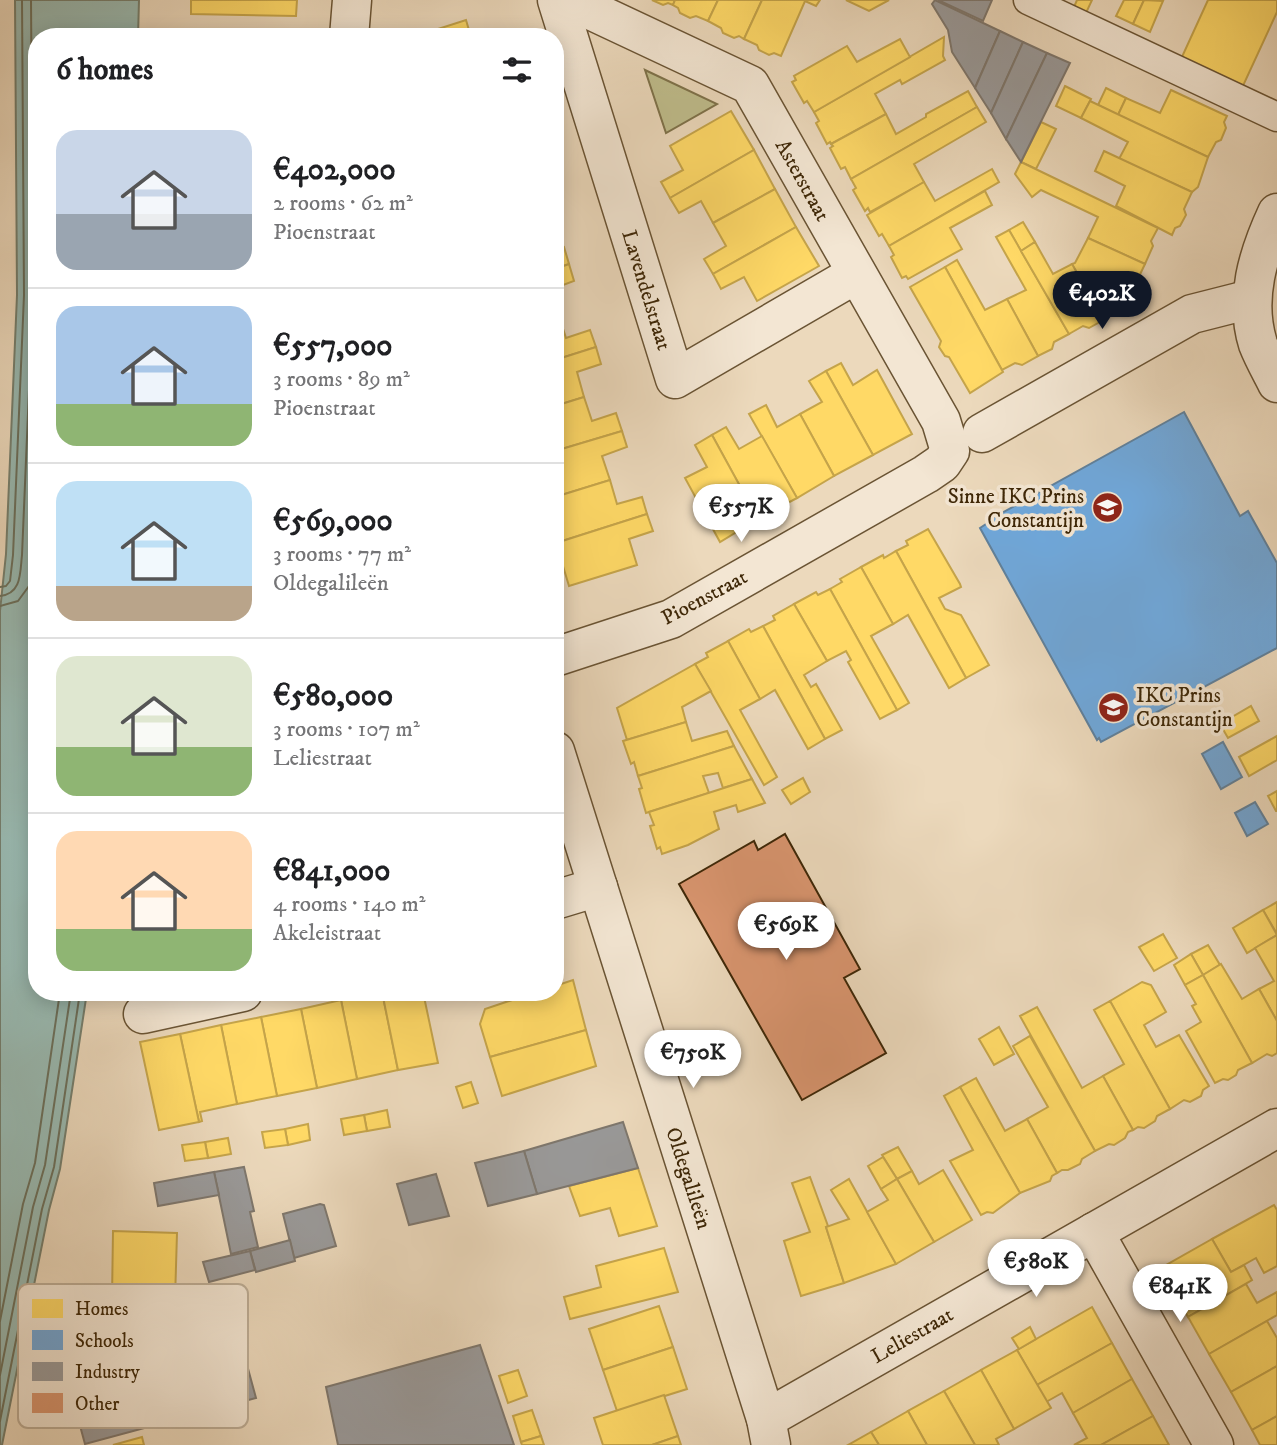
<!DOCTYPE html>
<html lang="en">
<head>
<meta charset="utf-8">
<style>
	body { margin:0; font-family:"IM FELL DW Pica",serif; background:#f2f2f2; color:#202124; height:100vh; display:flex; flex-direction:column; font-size:26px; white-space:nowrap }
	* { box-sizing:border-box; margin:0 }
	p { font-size:23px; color:#757577 }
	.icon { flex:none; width:38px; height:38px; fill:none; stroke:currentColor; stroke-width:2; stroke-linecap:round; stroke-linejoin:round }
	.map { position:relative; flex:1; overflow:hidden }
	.details { position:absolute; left:28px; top:28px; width:536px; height:973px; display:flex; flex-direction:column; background:#fff; border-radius:28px; box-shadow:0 4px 18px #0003 }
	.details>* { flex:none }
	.price { position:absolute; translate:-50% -60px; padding:0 16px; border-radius:24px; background:#fff; color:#222; font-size:23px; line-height:46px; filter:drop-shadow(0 2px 4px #0008) }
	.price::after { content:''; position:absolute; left:50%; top:42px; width:21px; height:16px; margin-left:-10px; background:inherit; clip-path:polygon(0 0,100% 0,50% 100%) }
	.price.selected { background:#111827; color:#fff }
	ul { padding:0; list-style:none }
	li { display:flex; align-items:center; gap:21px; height:175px; padding:0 28px }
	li+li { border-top:2px solid #e0e0e0 }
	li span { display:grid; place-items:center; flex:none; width:196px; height:140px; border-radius:21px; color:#555 }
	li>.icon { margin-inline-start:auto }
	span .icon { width:84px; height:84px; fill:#fffc; stroke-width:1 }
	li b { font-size:30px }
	h2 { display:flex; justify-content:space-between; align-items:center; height:84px; padding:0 28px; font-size:30px }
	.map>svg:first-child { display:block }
	.green { fill:#bfbd8c; stroke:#7e724a; stroke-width:2 }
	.water { fill:#99bab2; stroke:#757f6e; stroke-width:2 }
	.homes { fill:#ffd966; stroke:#c5a44a; stroke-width:2 }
	.schools { fill:#6fa8dc; stroke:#60819c; stroke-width:2 }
	.industry { fill:#999; stroke:#7e776d; stroke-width:2 }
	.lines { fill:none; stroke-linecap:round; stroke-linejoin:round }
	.shore { stroke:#6c705c; stroke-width:2 }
	.building { fill:#d9956f; stroke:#3e2707; stroke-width:2 }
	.lane-casing { stroke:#6a5434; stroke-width:31 }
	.street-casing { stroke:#6a5434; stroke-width:41 }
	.lane { stroke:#f3e6d3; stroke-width:28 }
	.street { stroke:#f3e6d3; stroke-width:38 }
	.labels { text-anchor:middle; stroke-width:7; stroke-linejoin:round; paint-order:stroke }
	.street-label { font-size:21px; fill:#3e2707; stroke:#f3e6d3 }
	.poi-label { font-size:21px; fill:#3e2707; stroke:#f3e6d3; text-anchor:end }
	.key { fill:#f3e6d3; stroke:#bdad96; stroke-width:2 }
	.key-label { font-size:19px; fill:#3e2707 }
</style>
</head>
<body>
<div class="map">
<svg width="1277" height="1445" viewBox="0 0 1277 1445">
	<rect width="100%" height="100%" fill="#ecd9bc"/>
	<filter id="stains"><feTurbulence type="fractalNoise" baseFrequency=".00286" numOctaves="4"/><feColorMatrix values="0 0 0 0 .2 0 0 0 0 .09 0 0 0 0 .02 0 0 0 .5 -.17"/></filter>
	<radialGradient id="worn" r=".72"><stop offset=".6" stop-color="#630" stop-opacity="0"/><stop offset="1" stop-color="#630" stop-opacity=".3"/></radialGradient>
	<polygon class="green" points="645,70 717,104 666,133"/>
	<polygon class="water" points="15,0 139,0 138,37 37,37 37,992 87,992 60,1169 49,1210 2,1445 0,1445 0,611 6,554 17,295"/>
	<g class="homes">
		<polygon points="191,0 297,0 296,16 191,14"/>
		<polygon points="652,0 675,0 673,5 668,3 663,5"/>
		<polygon points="675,0 718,0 708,21 696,16 690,18 680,13 678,8 673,5"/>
		<polygon points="718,0 762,0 744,39 739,36 734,38 723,33 721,28 708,21"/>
		<polygon points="762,0 820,0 816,6 805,1 781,56 774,53 769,55 759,50 757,45 744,39"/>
		<polygon points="846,0 889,0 869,11"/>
		<polygon points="1077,0 1092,0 1086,13 1074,7"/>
		<polygon points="1124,0 1144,0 1133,24 1116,16"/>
		<polygon points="1144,0 1163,1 1150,32 1133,24"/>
		<polygon points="1208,0 1277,0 1277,12 1242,88 1181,59"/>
		<polygon points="466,20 471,37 413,37"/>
		<polygon points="944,37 943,56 945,60 902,84 900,80 875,94 886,114 831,144 830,142 827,144 816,123 819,121 814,112"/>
		<polygon points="900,39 910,57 814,112 807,101 804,103 792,82 796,80 794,76 847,46 857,62"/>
		<polygon points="1065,86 1091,99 1081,118 1056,106"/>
		<polygon points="1106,88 1126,98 1118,115 1098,105"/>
		<polygon points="1171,90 1227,116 1224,122 1226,128 1221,140 1216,142 1208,157 1118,115 1126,98 1160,113"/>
		<polygon points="968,91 977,107 851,179 845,167 841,169 830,148 833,146 831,144 886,114 896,134 926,117 926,114"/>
		<polygon points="1090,101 1208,157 1198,187 1192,192 1119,159 1128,142 1081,118"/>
		<polygon points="977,107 986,122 914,164 924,182 870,212 868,208 865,211 853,190 856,188 851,179"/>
		<polygon points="731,111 754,150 670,198 661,182 683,170 670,146"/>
		<polygon points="1041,122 1056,129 1036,169 1021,162"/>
		<polygon points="754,150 775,189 713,223 701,201 679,213 670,198"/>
		<polygon points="1104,151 1192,192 1184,209 1186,215 1180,226 1175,228 1172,235 1116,206 1125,186 1095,171"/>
		<polygon points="1021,162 1158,228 1151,241 1153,246 1145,264 1088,238 1098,217 1041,190 1032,197 1015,174"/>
		<polygon points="992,169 999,182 889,246 882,234 879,236 867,215 924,182 935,201"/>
		<polygon points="775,189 796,227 713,274 704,259 726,246 713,223"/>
		<polygon points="985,191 992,205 950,228 962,249 908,279 906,276 902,278 891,257 894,255 889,246"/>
		<polygon points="1023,222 1035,242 1021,251 1009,230"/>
		<polygon points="796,227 819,266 757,301 744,277 721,289 713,274"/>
		<polygon points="1009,230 1069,334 1054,342 1052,349 1038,356 1007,299 1026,290 996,237"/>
		<polygon points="1088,238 1145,264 1135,285 1130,287 1120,306 1102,317 1072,264 1075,263"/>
		<polygon points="1035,242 1053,274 1072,264 1102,317 1098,323 1089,328 1083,326 1069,334 1021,251"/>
		<polygon points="564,247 569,264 555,269 555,250"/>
		<polygon points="957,260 985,310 1007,299 1038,356 1022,365 1015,363 1002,370 945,267"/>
		<polygon points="569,264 574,281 555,288 555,269"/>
		<polygon points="945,267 1003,372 970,393 949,357 945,356 939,347 941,341 910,287"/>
		<polygon points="558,313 566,338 590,330 596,347 555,360 555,314"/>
		<polygon points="596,347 601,364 577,372 584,397 555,406 555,360"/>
		<polygon points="841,363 853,385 877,370 912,434 873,455 826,371"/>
		<polygon points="826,371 873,455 834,476 800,414 822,402 809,381"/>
		<polygon points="584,397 592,421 616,413 622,431 555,451 555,406"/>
		<polygon points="766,405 777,427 800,414 834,476 797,498 749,414"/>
		<polygon points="726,427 739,449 762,436 797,498 758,519 712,435"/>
		<polygon points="622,431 627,447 602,456 610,480 555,497 555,451"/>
		<polygon points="712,435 758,519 720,542 685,478 707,467 695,445"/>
		<polygon points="610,480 617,504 642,497 647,514 556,543 555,497"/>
		<polygon points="647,514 653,531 629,539 637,565 569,586 556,543"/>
		<polygon points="928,529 960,584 961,587 939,598 945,609 961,615 989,665 966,678 896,551 908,545 906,541"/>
		<polygon points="896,551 966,678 949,688 908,615 893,624 861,567 883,555 884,558"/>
		<polygon points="861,567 893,624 871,636 909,703 897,710 830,589 842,582 840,579"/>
		<polygon points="830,589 897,710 880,719 848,662 851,660 846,651 827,661 794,604 816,592 818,595"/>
		<polygon points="794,604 827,661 804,675 811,687 816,684 842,730 825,739 763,626 775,620 773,616"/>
		<polygon points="763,626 825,739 808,749 775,690 760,699 728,641 749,629 751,632"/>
		<polygon points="728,641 760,699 740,710 777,777 764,785 695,664 708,657 706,653"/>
		<polygon points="695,664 711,691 682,707 686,722 627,740 617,708"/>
		<polygon points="1251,706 1259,721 1228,738 1220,724"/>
		<polygon points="686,722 692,741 727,731 734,746 638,776 634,762 631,764 623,741"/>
		<polygon points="1277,736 1277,760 1249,776 1239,757"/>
		<polygon points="734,746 752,779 723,788 718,773 703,776 709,793 646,813 639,789 642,788 638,776"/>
		<polygon points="803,778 810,792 791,804 782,790"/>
		<polygon points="752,779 765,803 738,812 736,805 714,812 719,829 688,845 662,854 660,847 657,849 650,826 654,825 649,812"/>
		<polygon points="1277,791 1277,811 1276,811 1268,796"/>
		<polygon points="1277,902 1277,934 1263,910"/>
		<polygon points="1263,910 1277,935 1247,953 1233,928"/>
		<polygon points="1163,934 1177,958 1154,971 1139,947"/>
		<polygon points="1277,935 1277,1021 1259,989 1274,981 1255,948"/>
		<polygon points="1208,945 1220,965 1203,975 1191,954"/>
		<polygon points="1191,954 1203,975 1185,985 1174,965"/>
		<polygon points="1221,964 1242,999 1259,989 1277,1021 1277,1053 1272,1056 1267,1054 1252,1063 1203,975"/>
		<polygon points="1203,975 1252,1063 1238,1070 1236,1075 1228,1080 1223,1079 1215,1083 1186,1031 1201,1022 1192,1006 1196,1004 1185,985"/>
		<polygon points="573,980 586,1030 490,1057 480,1024 485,1009 536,992 555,992 555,986"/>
		<polygon points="1142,982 1151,985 1166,1012 1144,1025 1156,1047 1179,1035 1209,1086 1203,1090 1201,1096 1190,1102 1184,1100 1170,1109 1110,1001"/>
		<polygon points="382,992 398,1070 357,1079 341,1000"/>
		<polygon points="382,992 423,992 438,1063 398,1070"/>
		<polygon points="341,1000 357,1079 317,1088 301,1009"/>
		<polygon points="1110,1001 1170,1109 1157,1116 1155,1121 1144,1128 1138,1127 1133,1130 1103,1076 1124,1064 1094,1010"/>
		<polygon points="1037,1007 1082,1088 1103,1076 1133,1130 1128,1132 1125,1138 1114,1145 1109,1144 1095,1151 1020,1016"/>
		<polygon points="301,1009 317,1088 277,1096 261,1017"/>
		<polygon points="261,1017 277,1096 237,1104 221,1025"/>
		<polygon points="221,1025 237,1104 200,1112 202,1121 199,1122 180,1034"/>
		<polygon points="999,1027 1014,1054 994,1065 979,1039"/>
		<polygon points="586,1030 596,1066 502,1096 490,1057"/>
		<polygon points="180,1034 199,1122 159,1130 140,1042"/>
		<polygon points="1030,1036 1095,1151 1082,1159 1080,1164 1068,1170 1062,1170 1057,1173 1027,1119 1048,1107 1013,1046"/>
		<polygon points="976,1078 1005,1131 1027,1119 1057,1173 1052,1176 1050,1181 1020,1193 960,1087"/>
		<polygon points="471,1082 478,1103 463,1108 456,1087"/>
		<polygon points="960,1087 1020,1193 993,1213 987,1212 981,1215 950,1161 973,1150 944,1096"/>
		<polygon points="387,1110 390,1127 367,1131 364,1115"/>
		<polygon points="364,1115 367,1131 344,1135 341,1119"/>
		<polygon points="308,1124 310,1140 288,1145 285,1129"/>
		<polygon points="285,1129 288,1145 265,1148 262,1132"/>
		<polygon points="228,1138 231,1154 208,1158 205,1142"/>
		<polygon points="205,1142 208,1158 185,1161 182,1145"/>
		<polygon points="898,1147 912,1171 897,1179 882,1155"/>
		<polygon points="883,1157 897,1179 881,1189 868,1166"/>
		<polygon points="638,1168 657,1226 619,1236 610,1208 580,1216 569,1186"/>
		<polygon points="943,1170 972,1220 934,1242 897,1179 912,1171 919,1184"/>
		<polygon points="810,1177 828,1226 826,1227 844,1283 801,1296 784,1241 810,1232 792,1183"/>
		<polygon points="849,1179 896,1264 844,1283 826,1227 849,1219 831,1190"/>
		<polygon points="897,1179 934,1242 896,1264 867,1212 888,1200 881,1189"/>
		<polygon points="1274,1205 1277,1210 1277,1266 1264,1273 1256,1258 1231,1272 1212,1239"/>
		<polygon points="113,1231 177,1233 175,1300 112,1299"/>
		<polygon points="1212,1239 1231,1272 1244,1265 1252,1280 1188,1317 1161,1268"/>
		<polygon points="664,1248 678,1292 570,1319 564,1297 601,1287 596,1266"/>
		<polygon points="1246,1284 1257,1303 1277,1292 1277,1315 1209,1354 1188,1317"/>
		<polygon points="659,1306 673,1347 603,1370 589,1329"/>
		<polygon points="1092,1307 1112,1343 1037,1385 1017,1350"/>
		<polygon points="1267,1321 1277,1338 1277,1366 1231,1392 1209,1354"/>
		<polygon points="1030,1327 1036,1339 1019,1349 1012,1338"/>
		<polygon points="1112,1343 1132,1379 1073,1413 1062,1393 1046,1402 1037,1385"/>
		<polygon points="673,1347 687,1389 617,1411 603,1370"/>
		<polygon points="1017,1350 1051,1408 1014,1429 981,1370"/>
		<polygon points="1277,1366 1277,1416 1252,1430 1231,1392"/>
		<polygon points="518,1370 527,1396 508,1403 499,1376"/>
		<polygon points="981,1370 1014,1429 996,1439 999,1445 975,1445 944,1391"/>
		<polygon points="1132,1379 1153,1416 1101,1445 1074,1445 1087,1438 1073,1413"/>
		<polygon points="944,1391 975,1445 927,1445 908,1411"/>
		<polygon points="664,1395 678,1436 652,1445 603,1445 594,1418"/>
		<polygon points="532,1410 541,1436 521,1442 513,1416"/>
		<polygon points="908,1411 927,1445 879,1445 871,1432"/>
		<polygon points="1153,1416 1169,1445 1101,1445"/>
		<polygon points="1277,1416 1277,1445 1260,1445 1252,1430"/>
		<polygon points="871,1432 879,1445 848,1445"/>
		<polygon points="541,1436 544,1445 522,1445 521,1442"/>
		<polygon points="678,1436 681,1445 652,1445"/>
		<polygon points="142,1437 144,1445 113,1445"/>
	</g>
	<g class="schools">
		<polygon points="1184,412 1240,516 1248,511 1277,563 1277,648 1101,742 1099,738 1097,740 980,528 992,520 991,519"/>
		<polygon points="1223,742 1242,777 1221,789 1202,754"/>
		<polygon points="1255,802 1268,824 1247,836 1235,813"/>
	</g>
	<g class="industry">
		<polygon points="935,0 1000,31 975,88 952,52 948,30 932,4"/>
		<polygon points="938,0 992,0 983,21"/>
		<polygon points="1000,31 1023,42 991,113 975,88"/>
		<polygon points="1023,42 1047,53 1006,139 991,113"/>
		<polygon points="1047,53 1070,63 1021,162 1006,139"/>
		<polygon points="623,1122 638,1168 537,1194 524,1151"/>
		<polygon points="524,1151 537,1194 488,1206 475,1163"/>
		<polygon points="244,1167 254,1211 250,1212 258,1247 231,1254 214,1172"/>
		<polygon points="214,1172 219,1195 158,1206 154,1183"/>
		<polygon points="436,1174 449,1216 409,1225 397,1184"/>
		<polygon points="320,1204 324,1205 336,1246 294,1258 283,1214"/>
		<polygon points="290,1240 295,1261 256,1272 250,1251"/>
		<polygon points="250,1251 255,1270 209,1282 203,1262"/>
		<polygon points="228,1295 256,1398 85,1444 57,1341"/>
		<polygon points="480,1345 514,1445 338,1445 326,1387"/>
	</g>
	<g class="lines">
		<g class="shore">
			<polyline points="0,587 6,586 10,581 13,555 24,295 22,0"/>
			<path d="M 0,596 C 22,594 20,572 22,555 L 33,295 L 31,0"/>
			<polyline points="0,606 18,601 29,586 37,454"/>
			<polyline points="0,1321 23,1204 35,1163 60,992"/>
			<polyline points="0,1375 33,1207 45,1165 71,992"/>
			<polyline points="0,1421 42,1209 54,1167 80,992"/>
		</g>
	</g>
	<polygon class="building" points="785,834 860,969 844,978 886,1053 802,1100 679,884 754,841 758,850"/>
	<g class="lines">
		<defs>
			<polyline id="lane" points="1028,0 1277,117"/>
			<g id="street">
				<polyline points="557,0 675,379 856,274"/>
				<polyline points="349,37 352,0"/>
				<path d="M 1277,213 C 1258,254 1244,299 1258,344 C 1263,357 1271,371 1277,383"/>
				<polyline points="982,433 1192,314 1251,299"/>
				<polyline points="555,657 671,619 926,474 942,463 950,451 941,421 750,85 569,0"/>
				<polyline points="555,751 766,1419 771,1445"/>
				<polyline points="555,900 598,887"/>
				<polyline points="143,1014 243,992"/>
				<polyline points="1094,1232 1214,1445"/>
				<polyline points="766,1419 1277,1128"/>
			</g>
		</defs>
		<use href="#lane" class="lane-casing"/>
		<use href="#street" class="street-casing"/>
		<use href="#lane" class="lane"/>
		<use href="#street" class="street"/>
	</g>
	<defs>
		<symbol id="school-disc" viewBox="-11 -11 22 22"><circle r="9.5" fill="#8f2418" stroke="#f3e6d3"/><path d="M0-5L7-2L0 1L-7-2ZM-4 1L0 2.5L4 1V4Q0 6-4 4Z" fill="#fff"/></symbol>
	</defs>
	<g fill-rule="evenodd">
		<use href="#school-disc" x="1090" y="490" width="35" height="35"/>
		<use href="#school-disc" x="1096" y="690" width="35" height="35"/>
	</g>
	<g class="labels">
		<g class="street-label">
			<text transform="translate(803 180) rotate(61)" y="7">Asterstraat</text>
			<text transform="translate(647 290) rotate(73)" y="7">Lavendelstraat</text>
			<text transform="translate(704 597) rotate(-28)" y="7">Pioenstraat</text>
			<text transform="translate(689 1178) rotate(72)" y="7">Oldegalileën</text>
			<text transform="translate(912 1335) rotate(-30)" y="7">Leliestraat</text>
		</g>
		<g class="poi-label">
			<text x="1084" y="503">Sinne IKC Prins<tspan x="1084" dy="24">Constantijn</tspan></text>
			<text x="1136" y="702" text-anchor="start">IKC Prins<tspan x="1136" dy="24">Constantijn</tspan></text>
		</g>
	</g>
	<rect x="18" y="1284" width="230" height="144" rx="10" class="key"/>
	<rect x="32" y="1299" width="31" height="19" fill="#ffd966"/>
	<rect x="32" y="1330" width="31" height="20" fill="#6fa8dc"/>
	<rect x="32" y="1362" width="31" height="19" fill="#999"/>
	<rect x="32" y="1393" width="31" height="20" fill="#d9956f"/>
	<g class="key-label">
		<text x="75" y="1315">Homes</text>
		<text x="75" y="1347">Schools</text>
		<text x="75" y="1378">Industry</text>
		<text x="75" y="1410">Other</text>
	</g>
	<rect width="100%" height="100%" filter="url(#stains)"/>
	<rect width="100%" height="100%" fill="url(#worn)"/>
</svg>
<b class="price selected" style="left:1102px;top:331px">€402K</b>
<b class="price" style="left:741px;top:544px">€557K</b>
<b class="price" style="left:786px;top:962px">€569K</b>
<b class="price" style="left:693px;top:1090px">€750K</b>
<b class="price" style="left:1036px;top:1299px">€580K</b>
<b class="price" style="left:1180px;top:1324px">€841K</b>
<section class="details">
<h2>6 homes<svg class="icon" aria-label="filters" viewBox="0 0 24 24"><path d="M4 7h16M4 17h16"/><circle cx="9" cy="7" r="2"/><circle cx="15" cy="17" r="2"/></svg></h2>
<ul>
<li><span style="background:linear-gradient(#c9d6e8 60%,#9aa5b1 0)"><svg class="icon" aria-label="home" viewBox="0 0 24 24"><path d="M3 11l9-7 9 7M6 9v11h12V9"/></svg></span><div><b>€402,000</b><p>2 rooms · 62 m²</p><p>Pioenstraat</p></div></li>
<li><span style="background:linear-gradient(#a9c7e8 70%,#8fb573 0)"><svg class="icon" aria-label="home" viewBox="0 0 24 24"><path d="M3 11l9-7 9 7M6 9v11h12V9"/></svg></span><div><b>€557,000</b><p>3 rooms · 89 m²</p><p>Pioenstraat</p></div></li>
<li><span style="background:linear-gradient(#bfe0f5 75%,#b9a48a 0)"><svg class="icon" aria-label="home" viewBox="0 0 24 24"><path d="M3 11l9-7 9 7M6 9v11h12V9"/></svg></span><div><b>€569,000</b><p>3 rooms · 77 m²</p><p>Oldegalileën</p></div></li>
<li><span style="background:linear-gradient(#dfe7d0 65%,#8fb573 0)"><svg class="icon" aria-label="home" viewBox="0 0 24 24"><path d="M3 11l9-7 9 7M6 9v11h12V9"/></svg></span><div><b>€580,000</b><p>3 rooms · 107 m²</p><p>Leliestraat</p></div></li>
<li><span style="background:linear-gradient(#ffd9b3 70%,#8fb573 0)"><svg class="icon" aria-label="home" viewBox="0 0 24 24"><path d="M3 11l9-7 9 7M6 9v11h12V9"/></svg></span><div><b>€841,000</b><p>4 rooms · 140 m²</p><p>Akeleistraat</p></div></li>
</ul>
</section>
</div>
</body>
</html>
